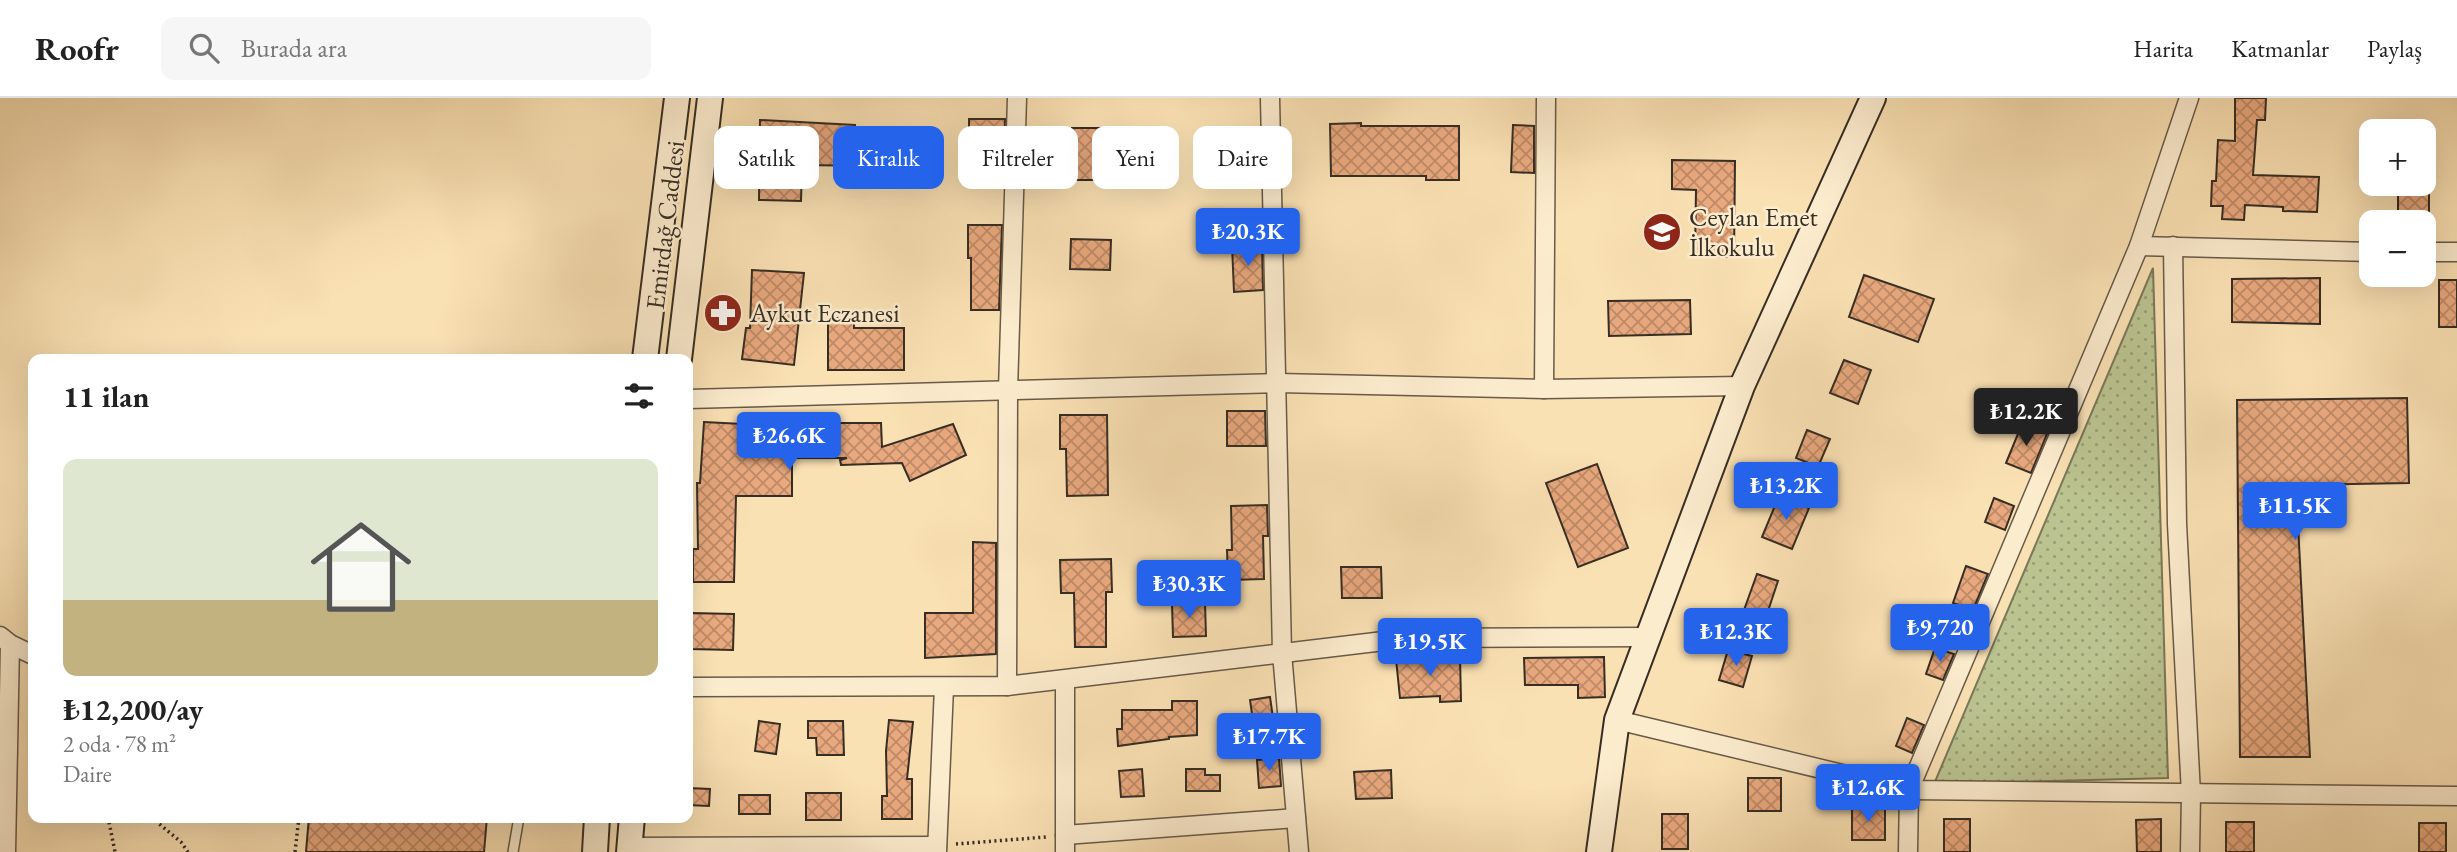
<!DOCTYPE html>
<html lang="tr">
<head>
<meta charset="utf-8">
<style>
	body { margin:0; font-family:"EB Garamond",serif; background:#f6f6f6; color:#222; height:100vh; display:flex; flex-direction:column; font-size:26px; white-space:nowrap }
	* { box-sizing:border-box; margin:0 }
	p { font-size:23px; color:#767676 }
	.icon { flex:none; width:38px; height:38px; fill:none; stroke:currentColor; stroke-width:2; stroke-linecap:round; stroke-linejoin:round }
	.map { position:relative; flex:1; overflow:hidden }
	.panel { position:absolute; left:28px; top:256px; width:665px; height:469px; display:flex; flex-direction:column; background:#fff; border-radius:14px; box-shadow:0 7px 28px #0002 }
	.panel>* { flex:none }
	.top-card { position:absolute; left:714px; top:28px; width:665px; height:63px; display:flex; gap:14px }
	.controls { position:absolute; left:2359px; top:21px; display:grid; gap:14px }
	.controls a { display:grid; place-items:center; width:77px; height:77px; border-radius:14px; background:#fff; box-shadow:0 7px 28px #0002; font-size:35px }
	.price { position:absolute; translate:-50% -60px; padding:0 16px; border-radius:7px; background:#2563eb; color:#fff; font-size:23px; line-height:46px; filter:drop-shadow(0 2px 4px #0008) }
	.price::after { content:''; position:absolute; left:50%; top:42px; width:21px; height:16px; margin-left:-10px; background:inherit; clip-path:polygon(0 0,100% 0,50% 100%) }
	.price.selected { background:#222; color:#fff }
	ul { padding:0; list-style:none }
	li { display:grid; align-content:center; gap:14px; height:371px; padding:0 35px }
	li+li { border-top:2px solid #e0e0e0 }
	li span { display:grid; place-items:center; height:217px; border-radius:14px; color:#555 }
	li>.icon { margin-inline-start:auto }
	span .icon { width:126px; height:126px; fill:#fffc; stroke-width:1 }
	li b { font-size:30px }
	h2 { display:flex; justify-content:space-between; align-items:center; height:84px; padding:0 35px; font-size:30px }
	.tag { padding:0 24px; border-radius:14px; background:#fff; box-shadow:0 7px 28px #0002; font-size:24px; line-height:63px }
	.tag.selected { background:#2563eb; color:#fff }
	header { display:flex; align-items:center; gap:42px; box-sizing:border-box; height:98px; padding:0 35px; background:#fff; border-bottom:2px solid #e0e0e0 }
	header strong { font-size:33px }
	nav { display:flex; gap:38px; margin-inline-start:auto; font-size:24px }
	.search { width:490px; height:63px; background:#f6f6f6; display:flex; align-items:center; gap:18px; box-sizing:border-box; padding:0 24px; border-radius:14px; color:#767676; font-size:26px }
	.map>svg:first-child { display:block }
	.park { fill:url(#park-dots); stroke:#78785a; stroke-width:2 }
	.building { fill:url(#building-cross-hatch); stroke:#362d24; stroke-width:2 }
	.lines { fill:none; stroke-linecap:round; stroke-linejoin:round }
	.lane-casing { stroke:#675a48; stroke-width:12 }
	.street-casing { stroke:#675a48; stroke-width:21 }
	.secondary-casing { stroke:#362d24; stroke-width:28 }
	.path { stroke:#362d24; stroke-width:3.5; stroke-dasharray:2 3.5; stroke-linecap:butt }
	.lane { stroke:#fcecce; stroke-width:9 }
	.street { stroke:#fcecce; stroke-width:18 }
	.secondary { stroke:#fcecce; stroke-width:24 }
	.labels { text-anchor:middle; stroke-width:5; stroke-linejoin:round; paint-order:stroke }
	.poi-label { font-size:26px; fill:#362d24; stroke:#fcecce; text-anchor:start }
	.street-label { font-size:26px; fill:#362d24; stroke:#fcecce }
</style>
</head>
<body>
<header>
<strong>Roofr</strong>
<div class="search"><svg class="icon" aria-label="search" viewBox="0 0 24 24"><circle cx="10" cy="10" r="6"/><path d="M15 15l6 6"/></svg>Burada ara</div>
<nav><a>Harita</a><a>Katmanlar</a><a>Paylaş</a></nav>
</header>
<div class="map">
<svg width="2457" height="754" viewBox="0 0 2457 754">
	<defs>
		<pattern id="park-dots" width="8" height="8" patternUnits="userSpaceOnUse" patternTransform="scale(1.75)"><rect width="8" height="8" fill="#bbc390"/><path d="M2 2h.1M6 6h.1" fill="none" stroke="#999f75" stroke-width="1.8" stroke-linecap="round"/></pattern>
		<pattern id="building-cross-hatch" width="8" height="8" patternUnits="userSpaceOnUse" patternTransform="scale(1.75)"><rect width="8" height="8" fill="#e9a97e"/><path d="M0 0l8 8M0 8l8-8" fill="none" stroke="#be8a67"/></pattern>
	</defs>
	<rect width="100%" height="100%" fill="#fae1b4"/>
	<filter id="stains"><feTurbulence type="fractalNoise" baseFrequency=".00286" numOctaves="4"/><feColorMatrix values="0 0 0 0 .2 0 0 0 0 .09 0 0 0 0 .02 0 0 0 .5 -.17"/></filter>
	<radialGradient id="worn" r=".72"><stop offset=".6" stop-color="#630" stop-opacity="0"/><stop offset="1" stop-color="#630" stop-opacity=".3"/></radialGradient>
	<polygon class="park" points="2153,170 2168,680 1934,686"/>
	<g class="building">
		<polygon points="2235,0 2266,0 2265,22 2257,22 2253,77 2319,79 2317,114 2283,113 2283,109 2245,107 2244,122 2222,121 2223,108 2211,108 2212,83 2216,83 2218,42 2235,43"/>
		<polygon points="969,21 1005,21 1004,57 969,57"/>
		<polygon points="760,22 855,27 855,33 907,33 907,75 876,75 876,68 802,67 801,103 759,102"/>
		<polygon points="1361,25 1361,28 1459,28 1459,82 1426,82 1426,78 1331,78 1330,26"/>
		<polygon points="1513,27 1534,28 1534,75 1511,74"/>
		<rect x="1072" y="30" width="38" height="52"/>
		<polygon points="1672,62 1735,63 1734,159 1695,158 1696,92 1672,91"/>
		<rect x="2398" y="90" width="31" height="33"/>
		<polygon points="968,127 1002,127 999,212 971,212 971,160 968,160"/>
		<polygon points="1071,141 1111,142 1110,172 1070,171"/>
		<polygon points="1262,146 1263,192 1234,194 1232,147"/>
		<polygon points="752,172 804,175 794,267 742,261 746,230 750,230"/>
		<polygon points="1864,177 1934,201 1918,244 1849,219"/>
		<polygon points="2320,180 2320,226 2232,224 2232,181"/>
		<rect x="2439" y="182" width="18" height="47"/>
		<polygon points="1690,202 1691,236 1609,238 1608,203"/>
		<polygon points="828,220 854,220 854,230 904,230 904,272 828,272"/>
		<polygon points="1844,262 1871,272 1858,306 1830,295"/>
		<polygon points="2407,300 2409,385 2296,387 2310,659 2240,659 2237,302"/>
		<polygon points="1227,313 1265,313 1266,348 1227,348"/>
		<polygon points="1060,317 1107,317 1108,397 1067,398 1066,351 1060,351"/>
		<polygon points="704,324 762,327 762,325 881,325 882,349 953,326 966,357 910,383 902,365 841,367 840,362 847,360 792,360 792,398 736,398 734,484 693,484 693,451 698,451 697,385 700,385"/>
		<polygon points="2022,326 2047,336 2031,375 2006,365"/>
		<polygon points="1807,332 1830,341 1818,369 1796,360"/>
		<polygon points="1597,366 1628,450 1578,469 1546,385"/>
		<polygon points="1779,398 1809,410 1792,451 1762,439"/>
		<polygon points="1994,400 2014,408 2005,432 1985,424"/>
		<polygon points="1267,407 1268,438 1263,438 1264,481 1228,482 1227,452 1232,452 1231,408"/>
		<polygon points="973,444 996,445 996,556 925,560 925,515 973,515"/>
		<polygon points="1111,461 1112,494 1106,494 1106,549 1075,549 1074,495 1061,495 1060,462"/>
		<polygon points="1966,468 1988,476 1973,512 1953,505"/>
		<polygon points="1341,469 1381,469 1382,500 1342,500"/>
		<polygon points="1757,476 1778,483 1766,519 1744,512"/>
		<polygon points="1205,505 1206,538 1173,539 1172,506"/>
		<polygon points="691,515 734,516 733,552 690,551"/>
		<polygon points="1935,550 1954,556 1943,582 1926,576"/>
		<polygon points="1728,552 1752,558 1743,589 1719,582"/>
		<polygon points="1460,558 1461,603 1440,604 1440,598 1400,600 1396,561"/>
		<polygon points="1604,559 1605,599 1578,600 1578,587 1525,587 1524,560"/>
		<polygon points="1270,599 1274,627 1254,630 1250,602"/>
		<polygon points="1172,603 1197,603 1197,637 1169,639 1169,641 1118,648 1117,631 1122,631 1122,612 1172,612"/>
		<polygon points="1907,620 1924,627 1912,655 1896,648"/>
		<polygon points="889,622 913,624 907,681 912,681 912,721 882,721 882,698 887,698 886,653"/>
		<polygon points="759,623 780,626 776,656 755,653"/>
		<polygon points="808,623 843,623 844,657 817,657 816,640 808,640"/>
		<polygon points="1279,660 1281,688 1259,690 1257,662"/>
		<polygon points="1142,671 1144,698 1121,699 1119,673"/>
		<polygon points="1186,671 1205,671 1205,677 1220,677 1220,693 1186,693"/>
		<polygon points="1391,672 1392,700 1356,701 1354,674"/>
		<rect x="1748" y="680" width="33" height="33"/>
		<polygon points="688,690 710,691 709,708 688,707"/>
		<rect x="806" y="695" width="35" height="27"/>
		<rect x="739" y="697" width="31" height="19"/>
		<rect x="1852" y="709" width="33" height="33"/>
		<rect x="1662" y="716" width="26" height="35"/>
		<polygon points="309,719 487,719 484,754 306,754"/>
		<rect x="1944" y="721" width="26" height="33"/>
		<polygon points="2161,721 2161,754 2137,754 2136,722"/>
		<rect x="2226" y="724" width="28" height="30"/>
		<rect x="2419" y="725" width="27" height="29"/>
	</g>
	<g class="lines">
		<defs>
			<polyline id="lane" points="513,754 519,719"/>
			<g id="street">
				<polyline points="1270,0 1282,555 1299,754"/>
				<polyline points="2139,148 2371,154"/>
				<polyline points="2173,148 2177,426 2191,696 2190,754"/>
				<polyline points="2424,154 2457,154"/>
				<polyline points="1544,291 1546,0"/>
				<polyline points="688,301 1278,285 1544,291 1742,288"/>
				<polyline points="0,538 10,546 33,557"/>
				<polyline points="1007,588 1008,292 1017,0"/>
				<polyline points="688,589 1007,588 1409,540 1647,539"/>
				<polyline points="1617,622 1909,692 2457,698"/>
				<polyline points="1065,737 1296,720"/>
				<polyline points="630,749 937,748"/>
				<polyline points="6,754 10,546"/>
				<polyline points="937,754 944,589"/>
				<polyline points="1065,754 1065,582"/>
				<polyline points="1908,754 1909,692 2139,148 2189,0"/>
			</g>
			<g id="secondary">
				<polyline points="645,261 677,0"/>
				<polyline points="679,261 710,0"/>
				<polyline points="595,754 597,719"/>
				<polyline points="629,754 632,719"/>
				<polyline points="1599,754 1617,622 1742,288 1873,0"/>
			</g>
		</defs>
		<use href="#lane" class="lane-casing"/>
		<use href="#street" class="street-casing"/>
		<use href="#secondary" class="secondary-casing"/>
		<g class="path">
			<polyline points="108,719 115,754"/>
			<polyline points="151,719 181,744 188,754"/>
			<polyline points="956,746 1046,739"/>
			<polyline points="295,754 299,719"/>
		</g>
		<use href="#lane" class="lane"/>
		<use href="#street" class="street"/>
		<use href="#secondary" class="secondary"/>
	</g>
	<defs>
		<symbol id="school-disc" viewBox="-11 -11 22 22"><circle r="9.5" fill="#8f2418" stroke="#fcecce"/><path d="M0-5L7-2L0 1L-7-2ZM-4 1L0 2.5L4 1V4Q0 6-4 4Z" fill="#fff"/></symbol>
		<symbol id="pharmacy-disc" viewBox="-11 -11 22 22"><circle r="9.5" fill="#8f2418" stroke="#fcecce"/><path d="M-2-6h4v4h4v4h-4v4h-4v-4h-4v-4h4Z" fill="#fff"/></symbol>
	</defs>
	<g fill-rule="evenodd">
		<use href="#school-disc" x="1640" y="112" width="44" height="44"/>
		<use href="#pharmacy-disc" x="701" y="193" width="44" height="44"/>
	</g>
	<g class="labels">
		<g class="poi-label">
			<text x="1689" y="128">Ceylan Emet<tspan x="1689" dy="30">İlkokulu</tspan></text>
			<text x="750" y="224">Aykut Eczanesi</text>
		</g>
		<g class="street-label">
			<text transform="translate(665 127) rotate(-83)" y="9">Emirdağ Caddesi</text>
		</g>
	</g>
	<rect width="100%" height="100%" filter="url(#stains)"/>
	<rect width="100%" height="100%" fill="url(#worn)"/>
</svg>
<div class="controls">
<a>+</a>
<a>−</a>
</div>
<b class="price" style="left:1248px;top:170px">₺20.3K</b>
<b class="price selected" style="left:2026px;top:350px">₺12.2K</b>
<b class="price" style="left:789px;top:374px">₺26.6K</b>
<b class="price" style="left:1786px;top:424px">₺13.2K</b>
<b class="price" style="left:2295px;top:444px">₺11.5K</b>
<b class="price" style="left:1189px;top:522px">₺30.3K</b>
<b class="price" style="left:1940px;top:566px">₺9,720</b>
<b class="price" style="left:1736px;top:570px">₺12.3K</b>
<b class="price" style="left:1430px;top:580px">₺19.5K</b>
<b class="price" style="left:1269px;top:675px">₺17.7K</b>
<b class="price" style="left:1868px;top:726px">₺12.6K</b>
<div class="top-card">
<a class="tag">Satılık</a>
<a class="tag selected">Kiralık</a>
<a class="tag">Filtreler</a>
<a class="tag">Yeni</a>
<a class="tag">Daire</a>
</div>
<section class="panel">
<h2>11 ilan<svg class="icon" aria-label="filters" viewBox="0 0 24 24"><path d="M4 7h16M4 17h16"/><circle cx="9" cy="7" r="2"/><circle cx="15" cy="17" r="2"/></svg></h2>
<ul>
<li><span style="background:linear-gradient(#dfe7d0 65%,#c2b280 0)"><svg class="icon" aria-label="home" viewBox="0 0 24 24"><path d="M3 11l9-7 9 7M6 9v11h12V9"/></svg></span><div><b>₺12,200/ay</b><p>2 oda · 78 m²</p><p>Daire</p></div></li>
</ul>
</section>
</div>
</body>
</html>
